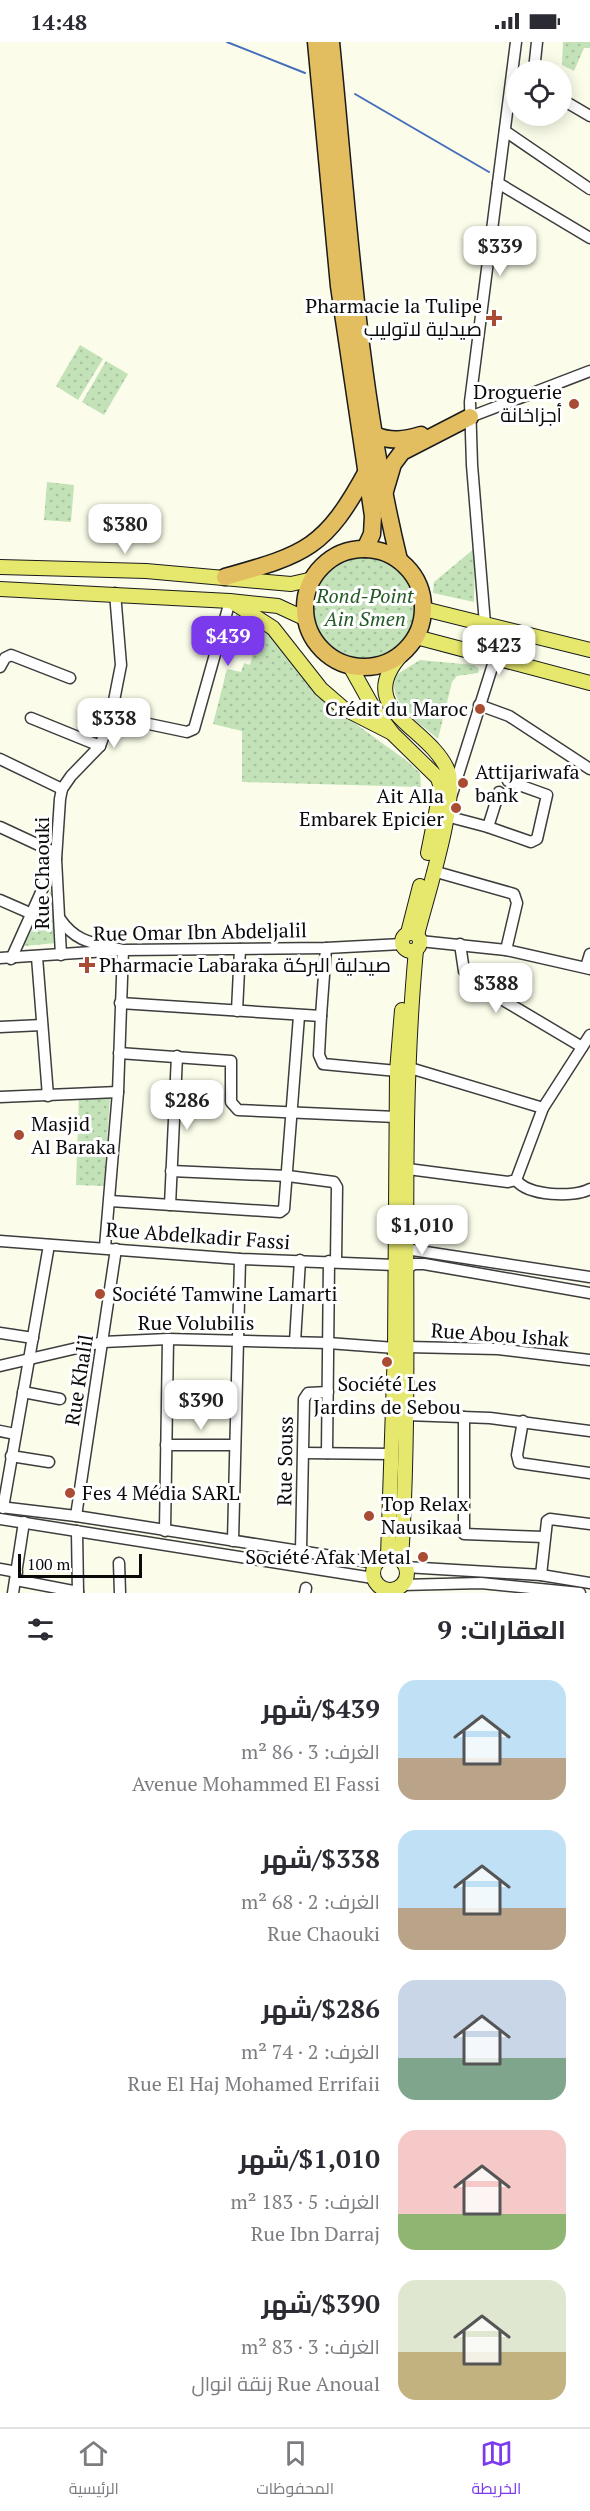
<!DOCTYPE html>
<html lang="ar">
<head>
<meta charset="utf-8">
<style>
	body { margin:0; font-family:"PT Serif",Cairo,serif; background:#f2f2f3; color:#2b2b33; direction:rtl; height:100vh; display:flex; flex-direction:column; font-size:22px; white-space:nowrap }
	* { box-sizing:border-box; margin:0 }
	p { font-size:20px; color:#7c7c81 }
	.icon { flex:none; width:33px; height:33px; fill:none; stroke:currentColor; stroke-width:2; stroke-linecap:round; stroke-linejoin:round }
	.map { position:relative; height:1551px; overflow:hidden; direction:ltr }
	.panel { display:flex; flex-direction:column; background:#fff; flex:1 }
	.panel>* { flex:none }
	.buttons { position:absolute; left:506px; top:18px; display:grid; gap:12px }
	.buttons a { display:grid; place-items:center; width:66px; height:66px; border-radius:50%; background:#fff; box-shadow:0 3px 15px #0003; font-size:30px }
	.scale { position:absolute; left:18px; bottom:15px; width:124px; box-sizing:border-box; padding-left:6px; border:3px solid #0a0a0a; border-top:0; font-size:16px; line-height:21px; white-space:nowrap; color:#0a0a0a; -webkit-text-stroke:4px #fff; paint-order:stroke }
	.price { position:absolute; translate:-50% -51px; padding:0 14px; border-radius:12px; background:#fff; color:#222; font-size:20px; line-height:39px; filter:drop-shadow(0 2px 3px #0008) }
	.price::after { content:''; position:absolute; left:50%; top:36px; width:18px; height:14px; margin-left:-9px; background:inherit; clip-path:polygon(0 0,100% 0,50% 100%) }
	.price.selected { background:#7c3aed; color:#fff }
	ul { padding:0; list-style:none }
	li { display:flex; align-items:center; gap:18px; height:150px; padding:0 24px }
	li span { display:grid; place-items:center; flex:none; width:168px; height:120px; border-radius:18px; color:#555 }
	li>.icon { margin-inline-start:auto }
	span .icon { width:72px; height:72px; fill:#fffc; stroke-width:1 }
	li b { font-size:26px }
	h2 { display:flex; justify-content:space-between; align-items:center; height:72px; padding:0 24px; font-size:26px }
	.status { display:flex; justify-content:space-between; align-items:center; height:42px; padding:0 30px; background:#fff; direction:ltr }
	.status svg { height:16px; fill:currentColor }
	.tab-bar { display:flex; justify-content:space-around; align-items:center; height:84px; border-top:2px solid #e1e1e2; background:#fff; font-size:16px; color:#7c7c81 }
	.tab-bar a { display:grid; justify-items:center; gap:3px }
	.tab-bar .selected { color:#7c3aed }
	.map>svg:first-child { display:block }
	.grass { fill:url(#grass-dots) }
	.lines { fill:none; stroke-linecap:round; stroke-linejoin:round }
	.stream { stroke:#446dbc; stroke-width:2 }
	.minor-casing { stroke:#3d3d3d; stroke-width:13 }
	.major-casing { stroke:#1b1b1b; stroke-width:16 }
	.highway-casing { stroke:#1b1b1b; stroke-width:19 }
	.minor { stroke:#fff; stroke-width:10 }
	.major { stroke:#e6e86e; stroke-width:14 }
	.highway { stroke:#e3be61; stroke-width:16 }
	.poi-dot { fill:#a94c33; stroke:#fff; stroke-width:2 }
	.labels { text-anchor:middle; stroke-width:6; stroke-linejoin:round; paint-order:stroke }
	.poi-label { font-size:20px; fill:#0a0a0a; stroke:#fff; text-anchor:start }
	.park-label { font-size:20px; font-style:italic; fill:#235926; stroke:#fff }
	.street-label { font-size:20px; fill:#0a0a0a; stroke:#fff }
</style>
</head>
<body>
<div class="status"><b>14:48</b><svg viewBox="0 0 49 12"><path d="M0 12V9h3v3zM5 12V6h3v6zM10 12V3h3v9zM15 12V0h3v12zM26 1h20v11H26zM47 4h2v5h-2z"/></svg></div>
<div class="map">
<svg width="590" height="1551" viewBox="0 0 590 1551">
	<defs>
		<pattern id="grass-dots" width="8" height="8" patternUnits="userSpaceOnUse" patternTransform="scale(1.5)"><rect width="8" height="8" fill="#c3e2b8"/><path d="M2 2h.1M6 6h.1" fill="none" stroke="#a6c19d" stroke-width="1.8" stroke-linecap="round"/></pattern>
	</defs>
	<rect width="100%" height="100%" fill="#fbfdea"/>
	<g class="grass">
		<polygon points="563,0 590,0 590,6 584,6 574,29 562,23"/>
		<polygon points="80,303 103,317 78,358 56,344"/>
		<polygon points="106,319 128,332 104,373 82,360"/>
		<polygon points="47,440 74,443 71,480 44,478"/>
		<polygon points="475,506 474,560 433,551 434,540"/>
		<circle cx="365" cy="566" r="52"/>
		<polygon points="236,572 270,593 320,656 407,719 420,731 421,745 242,740 242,689 213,682 227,627 241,630 244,621 250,623 257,597 251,595 252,587 234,582"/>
		<path d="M 420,618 L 474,623 L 479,627 L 478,631 L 457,634 L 452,640 L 438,697 C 419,680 386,662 396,633 Z"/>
		<polygon points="55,840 56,901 24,904"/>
		<polygon points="79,1052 110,1055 104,1144 76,1143"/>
	</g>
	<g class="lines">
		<g class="stream">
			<polyline points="227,0 305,31"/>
			<polyline points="355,52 489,130"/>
		</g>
		<defs>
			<g id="minor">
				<polyline points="534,28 537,0"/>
				<polyline points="561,57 590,74"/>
				<polyline points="505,89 590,147"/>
				<polyline points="498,141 590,196"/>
				<polyline points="470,375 590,329"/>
				<polyline points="485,582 472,423 470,360 516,0"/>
				<polyline points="0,625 5,616 11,613 70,636"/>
				<polyline points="479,663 509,674 590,727"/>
				<polyline points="111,674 187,690 194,687 230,559"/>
				<polyline points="31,676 100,704"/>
				<polyline points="0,717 62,747"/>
				<polyline points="452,752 495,616"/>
				<polyline points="446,774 488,785 499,750"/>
				<polyline points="0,785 56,811"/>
				<polyline points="488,785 531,800 537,797 547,753 508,739"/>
				<polyline points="433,829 514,852 517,861 506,908"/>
				<polyline points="0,858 32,872"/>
				<path d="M 60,877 C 77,902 96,901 123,908 L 118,1050 L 105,1205"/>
				<polyline points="420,899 506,908 590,927"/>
				<polyline points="460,902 464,929 471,939 582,1005"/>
				<polyline points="61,913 56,817 60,757 62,747 71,734 100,704 111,674 121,623 115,551"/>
				<polyline points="37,915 48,1054"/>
				<polyline points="0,916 123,908 326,906 402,902"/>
				<polyline points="11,917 56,817"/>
				<polyline points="586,925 590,912"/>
				<polyline points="120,961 321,974 326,906"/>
				<polyline points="237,969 240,907"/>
				<polyline points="321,974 319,1013 323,1022 397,1029"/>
				<polyline points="0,985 42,983"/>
				<polyline points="119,1011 231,1019 231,1060 238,1068 396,1075"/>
				<polyline points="410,1026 543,1066"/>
				<polyline points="0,1055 118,1050"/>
				<polyline points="408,1127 508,1140 516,1138 543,1066 590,993"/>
				<polyline points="171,1129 288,1134 334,1140 337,1145 336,1219"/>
				<path d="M 516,1138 C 528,1154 574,1156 590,1147"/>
				<polyline points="110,1159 280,1170 284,1167 299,974"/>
				<polyline points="170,1163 177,1014"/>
				<polyline points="0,1199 240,1217 395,1223"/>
				<polyline points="406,1207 590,1235"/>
				<polyline points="406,1227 414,1222 424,1222 590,1251"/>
				<polyline points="0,1291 33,1296"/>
				<polyline points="295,1300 300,1218"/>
				<polyline points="407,1305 498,1307 590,1318"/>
				<polyline points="0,1324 103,1300 168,1297 328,1301 395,1306"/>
				<polyline points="23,1350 60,1357"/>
				<polyline points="406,1373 490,1376 590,1389"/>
				<polyline points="464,1375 464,1492 544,1495"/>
				<polyline points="523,1379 517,1413 519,1421 590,1431"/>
				<polyline points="0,1389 15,1392"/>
				<polyline points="166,1403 235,1403"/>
				<polyline points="305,1411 391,1412"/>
				<polyline points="327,1411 329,1219"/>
				<polyline points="11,1414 49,1420"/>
				<polyline points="0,1465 76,1474 376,1521"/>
				<polyline points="3,1466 49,1203"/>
				<polyline points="76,1474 116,1207"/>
				<polyline points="0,1477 373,1536"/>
				<polyline points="77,1489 78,1551"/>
				<polyline points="165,1489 168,1297"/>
				<polyline points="233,1499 240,1217"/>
				<polyline points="301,1509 304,1357 308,1351 328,1350"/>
				<polyline points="119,1521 120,1551"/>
				<polyline points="405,1525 541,1533 590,1541"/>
				<polyline points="0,1527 17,1530"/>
				<polyline points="541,1533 547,1479 550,1477 590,1482"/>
				<polyline points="16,1538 78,1550"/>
				<polyline points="402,1543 481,1541 580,1551"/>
				<polyline points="13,1551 24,1480"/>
				<polyline points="305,1551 306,1546"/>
			</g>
			<g id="major">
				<polyline points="0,525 146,529 291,542 313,537"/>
				<polyline points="0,547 230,559 278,564 306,577"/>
				<polyline points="234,561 273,586 321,647 343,666 390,690"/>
				<polyline points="424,567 590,608"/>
				<polyline points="416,595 590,641"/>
				<path d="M 402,612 C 351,668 430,684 448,729 C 459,756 425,860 417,893"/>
				<polyline points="350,624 374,667 393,692 438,736 441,746 428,811"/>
				<circle cx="411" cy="900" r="9"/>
				<polyline points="408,891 420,844"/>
				<polyline points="388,1514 395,1306 397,1029 402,968"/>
				<circle cx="390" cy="1531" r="17"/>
				<path d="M 401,1518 C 414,1315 397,1110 416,908"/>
			</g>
			<g id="highway">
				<polyline points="316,0 339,244 373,474 372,492 365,507"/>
				<path d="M 331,0 C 348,173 358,349 399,518"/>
				<path d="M 375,393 C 391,400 404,398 421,393"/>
				<polyline points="385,449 393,422 402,410 470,375"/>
				<circle cx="364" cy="566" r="59"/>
				<path d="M 225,535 C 307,512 325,506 367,429"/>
			</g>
		</defs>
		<use href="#minor" class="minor-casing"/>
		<use href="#major" class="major-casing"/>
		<use href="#highway" class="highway-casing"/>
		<use href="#minor" class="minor"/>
		<use href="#major" class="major"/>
		<use href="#highway" class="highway"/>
	</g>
	<g class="poi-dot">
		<path d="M491 267h6v6h6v6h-6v6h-6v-6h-6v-6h6z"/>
		<circle cx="574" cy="362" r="6"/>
		<circle cx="480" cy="667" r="6"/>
		<circle cx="463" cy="741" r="6"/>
		<circle cx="456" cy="766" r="6"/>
		<path d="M84 914h6v6h6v6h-6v6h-6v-6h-6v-6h6z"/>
		<circle cx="19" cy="1093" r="6"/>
		<circle cx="100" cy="1252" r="6"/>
		<circle cx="387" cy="1320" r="6"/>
		<circle cx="70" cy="1451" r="6"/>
		<circle cx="369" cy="1474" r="6"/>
		<circle cx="423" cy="1515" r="6"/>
	</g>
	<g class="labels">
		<g class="poi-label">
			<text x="482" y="271" text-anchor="end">Pharmacie la Tulipe<tspan x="482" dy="23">صيدلية لاتوليب</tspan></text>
			<text x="562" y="357" text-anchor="end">Droguerie<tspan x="562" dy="23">أجزاخانة</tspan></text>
			<text x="468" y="674" text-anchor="end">Crédit du Maroc</text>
			<text x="475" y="737">Attijariwafa<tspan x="475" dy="23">bank</tspan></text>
			<text x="444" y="761" text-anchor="end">Ait Alla<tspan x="444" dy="23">Embarek Epicier</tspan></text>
			<text x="99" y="930">Pharmacie Labaraka صيدلية البركة</text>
			<text x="31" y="1089">Masjid<tspan x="31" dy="23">Al Baraka</tspan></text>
			<text x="112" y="1259">Société Tamwine Lamarti</text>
			<text x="387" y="1349" text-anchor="middle">Société Les<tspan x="387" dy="23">Jardins de Sebou</tspan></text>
			<text x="82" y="1458">Fes 4 Média SARL</text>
			<text x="381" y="1469">Top Relax<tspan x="381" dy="23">Nausikaa</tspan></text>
			<text x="411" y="1522" text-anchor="end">Société Afak Metal</text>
		</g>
		<g class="park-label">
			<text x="365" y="561">Rond-Point<tspan x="365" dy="23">Ain Smen</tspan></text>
		</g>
		<g class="street-label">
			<text transform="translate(42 831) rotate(-90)" y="7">Rue Chaouki</text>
			<text transform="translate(200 890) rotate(-1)" y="7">Rue Omar Ibn Abdeljalil</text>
			<text transform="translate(198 1194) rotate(4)" y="7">Rue Abdelkadir Fassi</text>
			<text x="196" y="1288">Rue Volubilis</text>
			<text transform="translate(500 1293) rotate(4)" y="7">Rue Abou Ishak</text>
			<text transform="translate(79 1338) rotate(-81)" y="7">Rue Khalil</text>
			<text transform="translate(285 1419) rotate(-89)" y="7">Rue Souss</text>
		</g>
	</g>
</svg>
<div class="buttons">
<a><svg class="icon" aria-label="locate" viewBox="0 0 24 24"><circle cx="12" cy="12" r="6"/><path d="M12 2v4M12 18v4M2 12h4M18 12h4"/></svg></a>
</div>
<div class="scale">100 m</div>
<b class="price" style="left:500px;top:235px">$339</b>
<b class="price" style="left:125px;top:513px">$380</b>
<b class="price selected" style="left:228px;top:625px">$439</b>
<b class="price" style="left:499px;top:634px">$423</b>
<b class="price" style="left:114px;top:707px">$338</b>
<b class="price" style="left:496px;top:972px">$388</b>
<b class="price" style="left:187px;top:1089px">$286</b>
<b class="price" style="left:422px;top:1214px">$1,010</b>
<b class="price" style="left:201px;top:1389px">$390</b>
</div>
<section class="panel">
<h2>العقارات: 9<svg class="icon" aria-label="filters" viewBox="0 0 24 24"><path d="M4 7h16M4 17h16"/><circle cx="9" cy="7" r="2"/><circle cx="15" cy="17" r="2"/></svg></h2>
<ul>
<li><span style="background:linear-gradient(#bfe0f5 65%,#b9a48a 0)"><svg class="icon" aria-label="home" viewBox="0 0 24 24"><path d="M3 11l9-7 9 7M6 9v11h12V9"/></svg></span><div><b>$439/شهر</b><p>الغرف: 3 · 86 m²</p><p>Avenue Mohammed El Fassi</p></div></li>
<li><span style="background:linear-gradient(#bfe0f5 65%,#b9a48a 0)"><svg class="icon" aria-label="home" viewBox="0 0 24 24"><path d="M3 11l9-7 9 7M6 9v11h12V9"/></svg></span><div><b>$338/شهر</b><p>الغرف: 2 · 68 m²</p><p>Rue Chaouki</p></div></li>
<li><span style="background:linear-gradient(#c9d6e8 65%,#7fa58c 0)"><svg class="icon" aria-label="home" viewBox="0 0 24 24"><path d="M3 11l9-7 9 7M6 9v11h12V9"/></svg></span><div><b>$286/شهر</b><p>الغرف: 2 · 74 m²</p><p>Rue El Haj Mohamed Errifaii</p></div></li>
<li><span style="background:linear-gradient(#f6c9c9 70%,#8fb573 0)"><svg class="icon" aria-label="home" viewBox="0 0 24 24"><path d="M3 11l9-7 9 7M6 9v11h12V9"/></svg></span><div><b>$1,010/شهر</b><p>الغرف: 5 · 183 m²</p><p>Rue Ibn Darraj</p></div></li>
<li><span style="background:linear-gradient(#dfe7d0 60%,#c2b280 0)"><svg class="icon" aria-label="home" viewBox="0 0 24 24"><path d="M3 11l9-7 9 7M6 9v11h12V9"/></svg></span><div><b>$390/شهر</b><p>الغرف: 3 · 83 m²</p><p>Rue Anoual زنقة انوال</p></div></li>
</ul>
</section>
<nav class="tab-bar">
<a class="selected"><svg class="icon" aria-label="map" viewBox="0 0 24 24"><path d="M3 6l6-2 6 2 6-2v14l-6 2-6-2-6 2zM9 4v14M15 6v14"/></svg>الخريطة</a>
<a><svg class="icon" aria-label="saved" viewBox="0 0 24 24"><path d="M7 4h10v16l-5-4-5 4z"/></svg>المحفوظات</a>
<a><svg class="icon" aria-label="home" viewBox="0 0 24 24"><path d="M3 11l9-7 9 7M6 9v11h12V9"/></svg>الرئيسية</a>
</nav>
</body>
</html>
